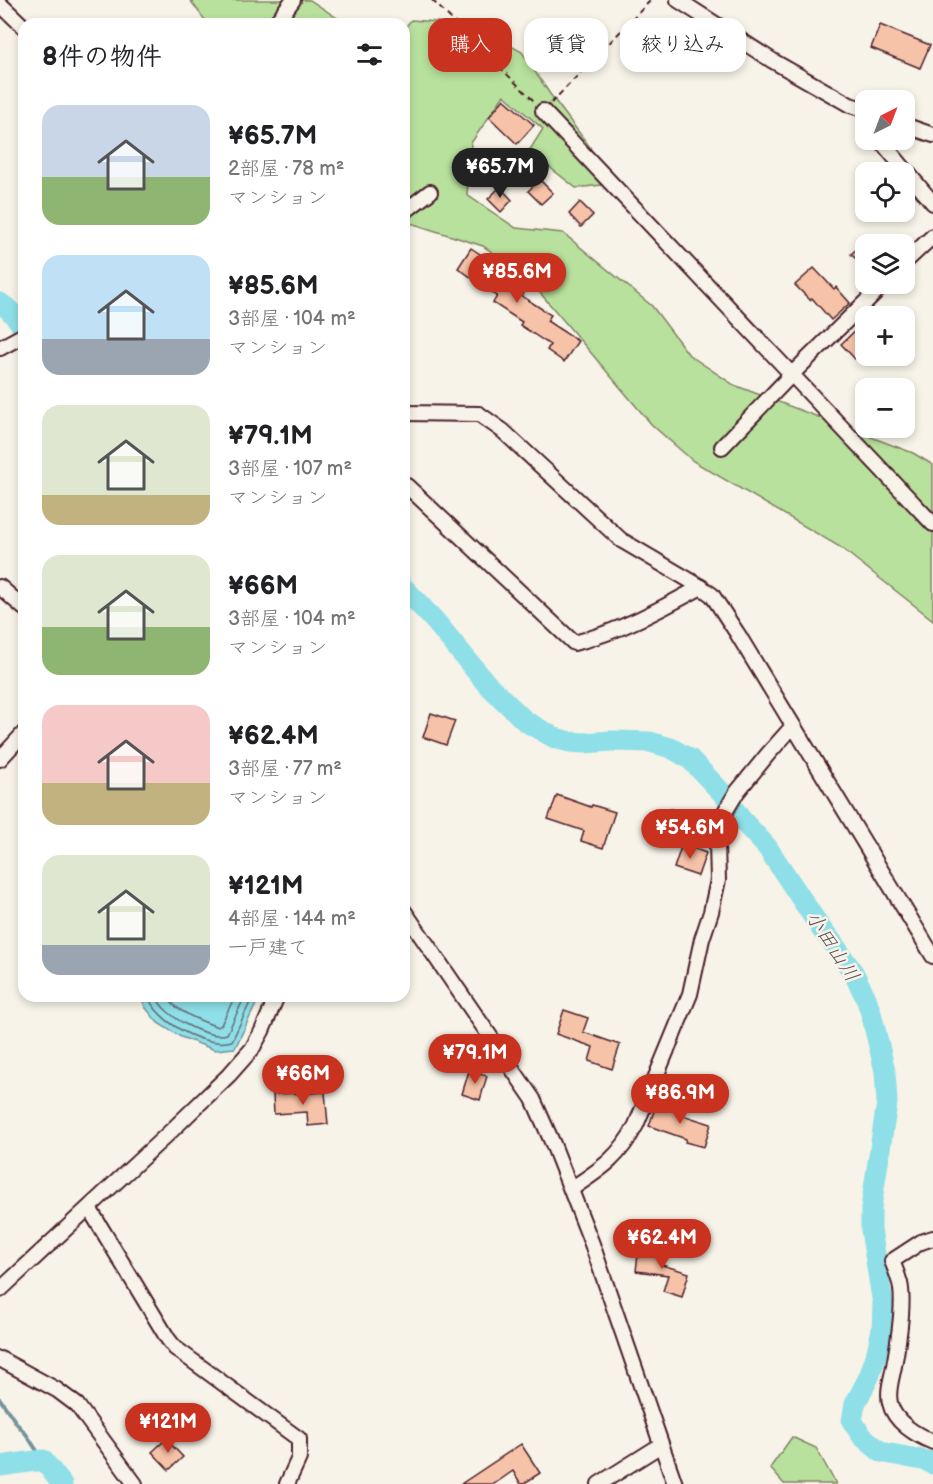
<!DOCTYPE html>
<html lang="ja">
<head>
<meta charset="utf-8">
<style>
	body { margin:0; font-family:"Balsamiq Sans","Klee One",sans-serif; background:#f2f2f2; color:#202124; height:100vh; display:flex; flex-direction:column; font-size:22px; white-space:nowrap }
	* { box-sizing:border-box; margin:0 }
	p { font-size:20px; color:#757577 }
	.icon { flex:none; width:33px; height:33px; fill:none; stroke:currentColor; stroke-width:2; stroke-linecap:round; stroke-linejoin:round }
	.map { position:relative; flex:1; overflow:hidden }
	.details { position:absolute; left:18px; top:18px; width:392px; height:984px; display:flex; flex-direction:column; background:#fff; border-radius:18px; box-shadow:0 3px 9px #0003 }
	.details>* { flex:none }
	.banner { position:absolute; left:428px; top:18px; width:416px; height:54px; display:flex; gap:12px }
	.needle { width:39px; rotate:42deg }
	.controls { position:absolute; left:855px; top:90px; display:grid; gap:12px }
	.controls a { display:grid; place-items:center; width:60px; height:60px; border-radius:12px; background:#fff; box-shadow:0 3px 9px #0003; font-size:30px }
	.price { position:absolute; translate:-50% -51px; padding:0 14px; border-radius:21px; background:#c8321e; color:#fff; font-size:20px; line-height:39px; filter:drop-shadow(0 2px 3px #0008) }
	.price::after { content:''; position:absolute; left:50%; top:36px; width:18px; height:14px; margin-left:-9px; background:inherit; clip-path:polygon(0 0,100% 0,50% 100%) }
	.price.selected { background:#222; color:#fff }
	ul { padding:0; list-style:none }
	li { display:flex; align-items:center; gap:18px; height:150px; padding:0 24px }
	li span { display:grid; place-items:center; flex:none; width:168px; height:120px; border-radius:18px; color:#555 }
	li>.icon { margin-inline-start:auto }
	span .icon { width:72px; height:72px; fill:#fffc; stroke-width:1 }
	li b { font-size:26px }
	h2 { display:flex; justify-content:space-between; align-items:center; height:72px; padding:0 24px; font-size:26px }
	.chip { padding:0 21px; border-radius:18px; background:#fff; box-shadow:0 3px 9px #0003; font-size:21px; line-height:54px }
	.chip.selected { background:#c8321e; color:#fff }
	.map>svg:first-child { display:block }
	.green { fill:#b8e19d; stroke:#818064; stroke-width:1.5 }
	.water { fill:#8edfe7; stroke:#73929c; stroke-width:1.5 }
	.lines { fill:none; stroke-linecap:round; stroke-linejoin:round }
	.shore { stroke:#656c76; stroke-width:1.5 }
	.stream { stroke:#73929c; stroke-width:4 }
	.river { stroke:#8edfe7; stroke-width:21 }
	.building { fill:#f7c3a8; stroke:#4a1f2b; stroke-width:1.5 }
	.street-casing { stroke:#4a1f2b; stroke-width:18 }
	.path { stroke:#4a1f2b; stroke-width:2; stroke-dasharray:6 4.5; stroke-linecap:butt }
	.street { stroke:#f7f3e8; stroke-width:14 }
	.labels { text-anchor:middle; stroke-width:5; stroke-linejoin:round; paint-order:stroke }
	.water-label { font-size:20px; font-style:italic; fill:#5b4f5a; stroke:#f7f3e8 }
</style>
</head>
<body>
<div class="map">
<svg width="933" height="1484" viewBox="0 0 933 1484">
	<rect width="100%" height="100%" fill="#f7f3e8"/>
	<filter id="ink" filterUnits="userSpaceOnUse"><feTurbulence type="fractalNoise" baseFrequency=".0167" numOctaves="2"/><feDisplacementMap in="SourceGraphic" scale="12" xChannelSelector="R" yChannelSelector="G"/><feConvolveMatrix kernelMatrix="1 2 1 2 8 2 1 2 1" color-interpolation-filters="sRGB"/></filter>
	<g filter="url(#ink)">
		<g class="green">
			<polygon points="190,0 310,0 346,24 208,24"/>
			<polygon points="411,20 437,22 491,35 522,52 550,94 590,147 601,185 576,188 529,151 543,129 504,95 471,143 467,195 516,228 563,233 652,306 689,355 734,385 913,453 933,465 933,620 840,547 693,461 652,425 525,275 483,246 404,221 404,29"/>
			<polygon points="792,1437 816,1448 836,1484 784,1484 770,1468"/>
		</g>
		<polygon class="water" points="141,996 260,996 235,1048 215,1050 181,1037 158,1023 145,1007"/>
		<g class="lines">
			<g class="shore">
				<path d="M 148,996 C 157,1022 205,1049 232,1041 L 253,996"/>
				<path d="M 156,996 C 163,1016 207,1040 227,1034 L 245,996"/>
				<path d="M 165,996 C 179,1013 198,1020 218,1027 L 221,1025 L 235,996"/>
			</g>
			<polyline class="stream" points="0,1399 17,1424 26,1434 43,1460"/>
			<g class="river">
				<path d="M 0,303 C 10,309 18,319 24,329"/>
				<polyline points="404,588 435,621 486,683 525,721 555,738 570,742 584,743 611,741 650,742 671,748 690,759 725,796 741,819 767,847 822,930 830,939 853,972 866,998 871,1013 885,1071 887,1103 871,1208 871,1230 883,1304 882,1329 876,1356 869,1377 855,1404 852,1421 862,1436 881,1452 927,1461 933,1464"/>
				<polyline points="0,1466 43,1460 62,1484"/>
			</g>
		</g>
		<g class="building">
			<polygon points="880,25 930,45 920,68 871,48"/>
			<polygon points="588,37 601,50 589,61 576,48"/>
			<polygon points="504,99 534,125 517,144 489,117"/>
			<polygon points="492,156 505,169 493,180 480,167"/>
			<polygon points="540,180 553,193 541,204 528,191"/>
			<polygon points="500,187 512,200 501,212 488,199"/>
			<polygon points="580,202 593,215 581,227 569,214"/>
			<polygon points="866,241 866,269 851,254"/>
			<polygon points="471,248 504,270 500,277 524,293 522,296 551,315 547,321 578,341 564,362 547,350 550,345 520,325 522,322 493,303 497,296 458,268"/>
			<polygon points="814,268 834,289 836,287 850,303 831,320 812,298 810,300 795,285"/>
			<polygon points="859,327 866,333 866,350 855,359 841,344"/>
			<polygon points="431,713 455,721 446,745 423,737"/>
			<polygon points="557,795 591,807 592,805 615,812 603,848 581,841 584,831 548,819"/>
			<polygon points="671,809 694,817 686,841 662,833"/>
			<polygon points="682,844 706,853 698,876 674,868"/>
			<polygon points="564,1010 588,1018 583,1032 620,1045 612,1069 589,1061 593,1047 556,1034"/>
			<polygon points="469,1071 487,1076 480,1100 462,1094"/>
			<polygon points="325,1092 328,1124 308,1126 307,1112 274,1114 273,1094 298,1093 298,1094"/>
			<polygon points="657,1102 681,1110 679,1114 711,1124 704,1147 685,1142 686,1139 649,1126"/>
			<polygon points="639,1246 664,1249 662,1265 689,1273 682,1297 663,1291 668,1275 636,1271"/>
			<polygon points="166,1439 183,1457 169,1470 152,1452"/>
			<polygon points="521,1444 540,1473 523,1484 521,1484 513,1471 494,1484 461,1484"/>
		</g>
		<g class="lines">
			<defs>
				<g id="street">
					<polyline points="678,0 773,61 850,105 866,110"/>
					<polyline points="0,4 24,27"/>
					<polyline points="275,24 293,0"/>
					<polyline points="543,111 933,524"/>
					<polyline points="904,125 933,135"/>
					<polyline points="880,140 933,203"/>
					<polyline points="404,212 430,192"/>
					<polyline points="904,263 933,236"/>
					<polyline points="0,348 24,335"/>
					<polyline points="404,413 479,414 503,431 621,540 701,587 712,595 737,633 933,956"/>
					<polyline points="722,447 792,374 884,284"/>
					<path d="M 404,486 L 407,486 L 574,643 C 617,633 663,608 701,587"/>
					<polyline points="0,587 24,608"/>
					<polyline points="0,759 24,733"/>
					<polyline points="404,911 533,1099 553,1144 592,1244 675,1484"/>
					<path d="M 571,1189 C 601,1169 619,1158 636,1125 L 690,994 L 702,939 L 711,912 L 718,880 L 717,843 L 720,820 L 737,792 L 768,754 L 793,726"/>
					<polyline points="89,1208 168,1339 175,1348 299,1439 299,1458 287,1484"/>
					<path d="M 933,1238 L 921,1242 L 892,1261 C 895,1268 898,1276 900,1283 C 905,1304 898,1344 894,1366 C 892,1378 887,1390 890,1403 C 894,1422 916,1435 933,1442"/>
					<polyline points="0,1290 170,1132 229,1075 252,1049 262,1031 277,996"/>
					<polyline points="0,1359 57,1390 77,1405 135,1484"/>
					<polyline points="599,1484 661,1445"/>
				</g>
			</defs>
			<use href="#street" class="street-casing"/>
			<g class="path">
				<polyline points="432,0 536,103"/>
				<polyline points="551,103 651,0"/>
			</g>
			<use href="#street" class="street"/>
		</g>
	</g>
	<g class="labels">
		<g class="water-label">
			<text transform="translate(833 946) rotate(57)" y="7">小田山川</text>
		</g>
	</g>
</svg>
<div class="controls">
<a><svg class="needle" viewBox="-14 -14 28 28"><path d="M0-13l5 13h-10z" fill="#e53935"/><path d="M0 13l5-13h-10z" fill="#757577"/></svg></a>
<a><svg class="icon" aria-label="locate" viewBox="0 0 24 24"><circle cx="12" cy="12" r="6"/><path d="M12 2v4M12 18v4M2 12h4M18 12h4"/></svg></a>
<a><svg class="icon" aria-label="layers" viewBox="0 0 24 24"><path d="M12 4l9 5-9 5-9-5zM3 14l9 5 9-5"/></svg></a>
<a>+</a>
<a>−</a>
</div>
<b class="price selected" style="left:500px;top:199px">¥65.7M</b>
<b class="price" style="left:517px;top:304px">¥85.6M</b>
<b class="price" style="left:690px;top:860px">¥54.6M</b>
<b class="price" style="left:475px;top:1085px">¥79.1M</b>
<b class="price" style="left:303px;top:1106px">¥66M</b>
<b class="price" style="left:680px;top:1125px">¥86.9M</b>
<b class="price" style="left:662px;top:1270px">¥62.4M</b>
<b class="price" style="left:168px;top:1454px">¥121M</b>
<div class="banner">
<a class="chip selected">購入</a>
<a class="chip">賃貸</a>
<a class="chip">絞り込み</a>
</div>
<section class="details">
<h2>8件の物件<svg class="icon" aria-label="filters" viewBox="0 0 24 24"><path d="M4 7h16M4 17h16"/><circle cx="9" cy="7" r="2"/><circle cx="15" cy="17" r="2"/></svg></h2>
<ul>
<li><span style="background:linear-gradient(#c9d6e8 60%,#8fb573 0)"><svg class="icon" aria-label="home" viewBox="0 0 24 24"><path d="M3 11l9-7 9 7M6 9v11h12V9"/></svg></span><div><b>¥65.7M</b><p>2部屋 · 78 m²</p><p>マンション</p></div></li>
<li><span style="background:linear-gradient(#bfe0f5 70%,#9aa5b1 0)"><svg class="icon" aria-label="home" viewBox="0 0 24 24"><path d="M3 11l9-7 9 7M6 9v11h12V9"/></svg></span><div><b>¥85.6M</b><p>3部屋 · 104 m²</p><p>マンション</p></div></li>
<li><span style="background:linear-gradient(#dfe7d0 75%,#c2b280 0)"><svg class="icon" aria-label="home" viewBox="0 0 24 24"><path d="M3 11l9-7 9 7M6 9v11h12V9"/></svg></span><div><b>¥79.1M</b><p>3部屋 · 107 m²</p><p>マンション</p></div></li>
<li><span style="background:linear-gradient(#dfe7d0 60%,#8fb573 0)"><svg class="icon" aria-label="home" viewBox="0 0 24 24"><path d="M3 11l9-7 9 7M6 9v11h12V9"/></svg></span><div><b>¥66M</b><p>3部屋 · 104 m²</p><p>マンション</p></div></li>
<li><span style="background:linear-gradient(#f6c9c9 65%,#c2b280 0)"><svg class="icon" aria-label="home" viewBox="0 0 24 24"><path d="M3 11l9-7 9 7M6 9v11h12V9"/></svg></span><div><b>¥62.4M</b><p>3部屋 · 77 m²</p><p>マンション</p></div></li>
<li><span style="background:linear-gradient(#dfe7d0 75%,#9aa5b1 0)"><svg class="icon" aria-label="home" viewBox="0 0 24 24"><path d="M3 11l9-7 9 7M6 9v11h12V9"/></svg></span><div><b>¥121M</b><p>4部屋 · 144 m²</p><p>一戸建て</p></div></li>
</ul>
</section>
</div>
</body>
</html>
